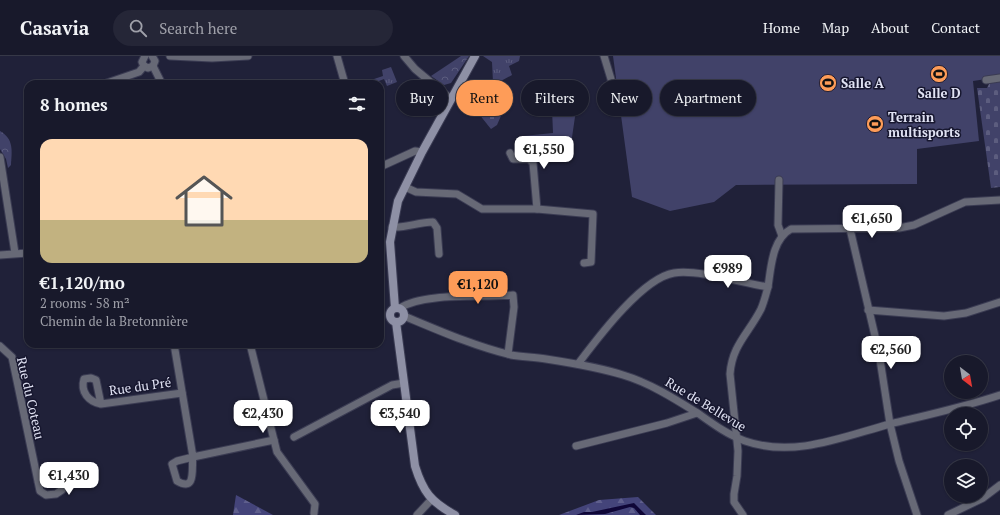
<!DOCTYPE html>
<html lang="en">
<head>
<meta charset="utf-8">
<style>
	body { margin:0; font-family:"PT Serif",serif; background:#252637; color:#f1f3f6; height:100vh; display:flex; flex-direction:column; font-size:15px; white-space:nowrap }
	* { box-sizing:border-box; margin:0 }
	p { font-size:13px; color:#9fa0a9 }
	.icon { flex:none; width:22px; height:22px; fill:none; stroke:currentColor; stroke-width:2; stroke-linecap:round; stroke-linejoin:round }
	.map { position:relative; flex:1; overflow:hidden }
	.sheet { position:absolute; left:24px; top:24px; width:360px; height:268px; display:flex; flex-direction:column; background:#18192b; border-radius:12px; box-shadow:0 1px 3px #0004,0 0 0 1px #363847 }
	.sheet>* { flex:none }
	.banner { position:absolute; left:396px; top:24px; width:380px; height:36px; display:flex; gap:8px }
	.needle { width:26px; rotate:149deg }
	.fabs { position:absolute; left:944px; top:299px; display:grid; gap:8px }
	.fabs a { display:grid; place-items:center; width:44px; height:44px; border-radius:50%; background:#18192b; box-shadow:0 1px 3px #0004,0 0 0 1px #363847; font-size:20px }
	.price { position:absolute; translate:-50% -34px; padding:0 9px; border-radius:8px; background:#fff; color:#222; font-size:13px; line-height:26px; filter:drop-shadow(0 1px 2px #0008) }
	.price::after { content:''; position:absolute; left:50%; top:24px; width:12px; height:9px; margin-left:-6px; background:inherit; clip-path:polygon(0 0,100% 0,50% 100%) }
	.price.current { background:#fe9c58; color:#111 }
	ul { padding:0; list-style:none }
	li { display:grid; align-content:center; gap:8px; height:212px; padding:0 16px }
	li+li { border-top:1px solid #363847 }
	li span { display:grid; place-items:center; height:124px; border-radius:12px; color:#555 }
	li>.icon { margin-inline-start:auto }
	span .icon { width:72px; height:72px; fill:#fffc; stroke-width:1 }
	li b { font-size:17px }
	h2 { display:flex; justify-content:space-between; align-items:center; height:48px; padding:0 16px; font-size:17px }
	.chip { padding:0 14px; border-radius:18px; background:#18192b; box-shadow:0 1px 3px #0004,0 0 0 1px #363847; font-size:14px; line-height:36px }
	.chip.current { background:#fe9c58; color:#111 }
	header { display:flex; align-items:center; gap:24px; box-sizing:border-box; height:56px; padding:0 20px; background:#18192b; border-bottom:1px solid #363847 }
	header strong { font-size:19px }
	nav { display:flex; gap:22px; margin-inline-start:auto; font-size:14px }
	.search { width:280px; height:36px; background:#252637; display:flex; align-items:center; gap:10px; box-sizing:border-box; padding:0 14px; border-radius:22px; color:#9fa0a9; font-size:15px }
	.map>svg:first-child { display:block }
	.grass { fill:url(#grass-tufts) }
	.forest { fill:url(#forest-firs) }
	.cemetery { fill:url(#cemetery-stones) }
	.park { fill:url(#park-crowns) }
	.garden { fill:#414269 }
	.water { fill:#0f0637 }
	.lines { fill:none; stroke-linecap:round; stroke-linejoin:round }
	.street-casing { stroke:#3b3c53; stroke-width:9 }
	.secondary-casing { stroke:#3b3c53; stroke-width:10 }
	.street { stroke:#676976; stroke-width:7 }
	.secondary { stroke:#8e90a5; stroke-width:8 }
	.labels { text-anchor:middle; stroke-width:3; stroke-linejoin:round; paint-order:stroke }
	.poi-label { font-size:13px; font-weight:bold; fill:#e0e2f3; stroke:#17172f; text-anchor:start }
	.street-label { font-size:13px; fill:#e0e2f3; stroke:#17172f }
</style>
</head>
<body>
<header>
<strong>Casavia</strong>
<div class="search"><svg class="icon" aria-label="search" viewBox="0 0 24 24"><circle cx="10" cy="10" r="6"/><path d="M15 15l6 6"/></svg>Search here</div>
<nav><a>Home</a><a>Map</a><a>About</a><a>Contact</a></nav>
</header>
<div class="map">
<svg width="1000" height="459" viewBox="0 0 1000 459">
	<defs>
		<pattern id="grass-tufts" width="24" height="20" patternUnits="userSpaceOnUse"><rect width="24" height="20" fill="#414269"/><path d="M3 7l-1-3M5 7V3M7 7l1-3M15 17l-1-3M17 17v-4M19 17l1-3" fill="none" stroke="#5c5d7f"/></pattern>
		<pattern id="forest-firs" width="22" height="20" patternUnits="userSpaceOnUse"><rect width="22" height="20" fill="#44447a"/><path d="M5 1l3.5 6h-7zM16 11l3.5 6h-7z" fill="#5f5f8d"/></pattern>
		<pattern id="cemetery-stones" width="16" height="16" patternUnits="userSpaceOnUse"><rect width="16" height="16" fill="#414269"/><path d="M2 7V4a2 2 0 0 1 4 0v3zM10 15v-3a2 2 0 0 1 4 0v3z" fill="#5c5d7f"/></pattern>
		<pattern id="park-crowns" width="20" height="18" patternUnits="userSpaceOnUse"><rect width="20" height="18" fill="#414269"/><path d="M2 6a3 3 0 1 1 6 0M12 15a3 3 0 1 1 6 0" fill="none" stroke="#5c5d7f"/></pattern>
	</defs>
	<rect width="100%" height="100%" fill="#202139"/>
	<g class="grass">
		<polygon points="483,0 520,0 519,5 509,10 512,19 499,26 493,26 492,6"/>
		<polygon points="391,11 397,26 387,30 384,23 371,28 363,28 362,27 383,20 382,14"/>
	</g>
	<g class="forest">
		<polygon points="236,439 273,459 233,459"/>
		<polygon points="638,441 656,459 559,459 599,444"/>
	</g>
	<g class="cemetery">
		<polygon points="1000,25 1000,131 991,132 977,32 987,32 990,26"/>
		<path d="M 496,31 L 502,36 L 507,46 L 497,69 L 491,73 C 482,61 468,47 470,32 Z"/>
	</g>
	<g class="park">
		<polygon points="461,0 469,0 451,27 444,29 431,20"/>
		<path d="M 0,75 C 14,83 12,95 11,109 L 8,112 L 6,103 L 0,93 Z"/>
	</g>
	<g class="garden">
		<polygon points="613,0 1000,0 1000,21 973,25 979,85 917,93 917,128 736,129 714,146 670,155 632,141"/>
		<polygon points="574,51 576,54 570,95 524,99 523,80 553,77 552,53"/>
	</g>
	<polygon class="water" points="634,447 646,459 640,459 634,452 630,451 605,458 576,459 584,456 592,456"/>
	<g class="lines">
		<defs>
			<g id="street">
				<polyline points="170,0 212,2 248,0"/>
				<polyline points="337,0 345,28"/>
				<polyline points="404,0 415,13 451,43"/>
				<polyline points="604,0 611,23 613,40"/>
				<polyline points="144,10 148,12 153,10 155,5 152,0"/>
				<polyline points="144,10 142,6 145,0"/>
				<polyline points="153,10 162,28"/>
				<polyline points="986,24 1000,22"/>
				<polyline points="104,28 139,16 144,10"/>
				<polyline points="510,97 513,103 529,103 533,107 537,153"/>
				<polyline points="0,101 15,197"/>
				<polyline points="380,111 415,95 422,96"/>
				<polyline points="779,124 778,169 782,180"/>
				<polyline points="405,131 416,136 457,138 482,153 537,153 593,158 591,206 584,207"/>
				<path d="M 392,171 C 407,172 418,166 433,166 L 437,172 L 439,198"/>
				<polyline points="850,173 879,297 890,368 899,405 917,459"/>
				<polyline points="0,199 28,197"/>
				<path d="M 768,231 C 771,212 772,183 791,173 L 899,172 L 914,169 L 965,146 L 1000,144"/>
				<path d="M 400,252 C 424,236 483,242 513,239 L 514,251 L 508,298"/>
				<polyline points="868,254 944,260 966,257 1000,246"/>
				<path d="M 404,260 C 440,275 474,290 511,299 C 522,301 534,301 546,303 C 572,307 598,311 623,319 C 650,327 675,343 699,358 C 713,368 728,379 745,385 C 794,402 842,381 890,368 C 927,359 964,351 1000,339"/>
				<path d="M 174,288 L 193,401 L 177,405 L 172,408 L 177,425 C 197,437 191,411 193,401 L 274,384"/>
				<polyline points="250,288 277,396 315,448 314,457"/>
				<polyline points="0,290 12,301 40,435 46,439 56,438 62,434 60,425 55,423 38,426"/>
				<path d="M 578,308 C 597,283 642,222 674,217 C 697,213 743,227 768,231 C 766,238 764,246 761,253 C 749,277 732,289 730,318 L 738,395 L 737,420 L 734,438 L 734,446 L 743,459"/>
				<path d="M 101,348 L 96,324 L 91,322 L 84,323 C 80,336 89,346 101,348 L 182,337"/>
				<polyline points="294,381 392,329 404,327"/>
				<polyline points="576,390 667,367 697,357"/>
				<polyline points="417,459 431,444"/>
				<polyline points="948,459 983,442 1000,429"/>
			</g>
			<g id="secondary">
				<circle cx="397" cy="259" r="7"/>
				<polyline points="395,252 390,186 398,145 422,96 475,0"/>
				<path d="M 396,266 L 415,410 C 423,436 431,446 455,459"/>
			</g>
		</defs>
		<use href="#street" class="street-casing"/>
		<use href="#secondary" class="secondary-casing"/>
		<use href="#street" class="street"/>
		<use href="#secondary" class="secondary"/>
	</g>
	<defs>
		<symbol id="stadium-disc" viewBox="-11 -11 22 22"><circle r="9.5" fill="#fe9c58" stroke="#17172f"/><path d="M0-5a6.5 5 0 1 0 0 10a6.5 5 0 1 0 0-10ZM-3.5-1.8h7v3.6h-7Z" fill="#111"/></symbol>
	</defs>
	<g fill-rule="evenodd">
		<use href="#stadium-disc" x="929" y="8" width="20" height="20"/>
		<use href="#stadium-disc" x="818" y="17" width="20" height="20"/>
		<use href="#stadium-disc" x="865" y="58" width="20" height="20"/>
	</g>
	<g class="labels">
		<g class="poi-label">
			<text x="841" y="32">Salle A</text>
			<text x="939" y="42" text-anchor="middle">Salle D</text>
			<text x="888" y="66">Terrain<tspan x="888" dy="15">multisports</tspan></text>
		</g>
		<g class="street-label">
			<text transform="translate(140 330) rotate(-8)" y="5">Rue du Pré</text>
			<text transform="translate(31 342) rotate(77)" y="5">Rue du Coteau</text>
			<text transform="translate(706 348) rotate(31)" y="5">Rue de Bellevue</text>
		</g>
	</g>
</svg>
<div class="fabs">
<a><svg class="needle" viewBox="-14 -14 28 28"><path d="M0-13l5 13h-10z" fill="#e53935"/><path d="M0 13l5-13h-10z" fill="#9fa0a9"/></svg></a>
<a><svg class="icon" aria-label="locate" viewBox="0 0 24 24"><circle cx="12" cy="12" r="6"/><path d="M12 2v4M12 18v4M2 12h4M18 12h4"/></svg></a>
<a><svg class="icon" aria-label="layers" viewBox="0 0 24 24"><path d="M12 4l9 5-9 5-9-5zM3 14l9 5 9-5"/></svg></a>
</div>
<b class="price" style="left:544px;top:114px">€1,550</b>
<b class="price" style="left:872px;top:183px">€1,650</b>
<b class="price" style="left:728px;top:233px">€989</b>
<b class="price current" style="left:478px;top:249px">€1,120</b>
<b class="price" style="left:891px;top:314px">€2,560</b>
<b class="price" style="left:263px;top:378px">€2,430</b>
<b class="price" style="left:400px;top:378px">€3,540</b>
<b class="price" style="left:69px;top:440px">€1,430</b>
<div class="banner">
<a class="chip">Buy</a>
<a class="chip current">Rent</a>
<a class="chip">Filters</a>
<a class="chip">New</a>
<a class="chip">Apartment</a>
</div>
<section class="sheet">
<h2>8 homes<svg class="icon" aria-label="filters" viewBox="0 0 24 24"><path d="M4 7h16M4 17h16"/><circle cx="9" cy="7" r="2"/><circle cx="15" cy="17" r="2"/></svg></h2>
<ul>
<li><span style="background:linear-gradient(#ffd9b3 65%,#c2b280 0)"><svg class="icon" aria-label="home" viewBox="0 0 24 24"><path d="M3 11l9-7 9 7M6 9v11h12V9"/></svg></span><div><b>€1,120/mo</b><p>2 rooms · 58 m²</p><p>Chemin de la Bretonnière</p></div></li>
</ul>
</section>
</div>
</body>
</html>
